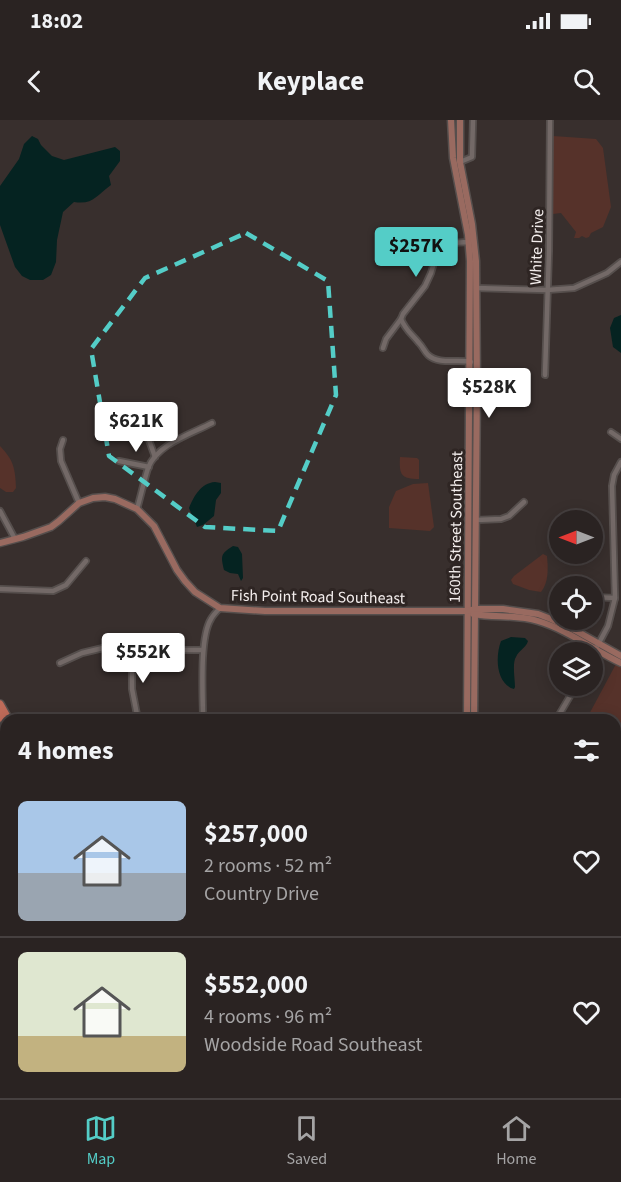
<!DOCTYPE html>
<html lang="en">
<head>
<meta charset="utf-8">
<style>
	body { margin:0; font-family:"Source Sans 3",sans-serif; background:#322b2a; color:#f1f3f6; height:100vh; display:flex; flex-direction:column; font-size:22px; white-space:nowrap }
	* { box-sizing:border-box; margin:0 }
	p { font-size:20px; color:#a5a4a5 }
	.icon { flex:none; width:33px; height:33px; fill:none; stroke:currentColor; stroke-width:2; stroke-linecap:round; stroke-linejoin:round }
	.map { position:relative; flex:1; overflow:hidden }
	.drawer { position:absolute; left:0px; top:594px; width:621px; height:384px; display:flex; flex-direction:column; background:#2a2322; border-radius:18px 18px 0 0; box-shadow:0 3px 15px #0003,0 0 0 2px #464040 }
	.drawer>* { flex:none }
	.needle { width:39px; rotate:270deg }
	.controls { position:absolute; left:549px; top:390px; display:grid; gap:12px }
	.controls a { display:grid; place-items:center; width:54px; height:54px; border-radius:50%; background:#2a2322; box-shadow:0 3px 15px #0003,0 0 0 2px #464040; font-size:30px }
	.price { position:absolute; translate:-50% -51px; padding:0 14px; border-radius:6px; background:#fff; color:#222; font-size:20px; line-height:39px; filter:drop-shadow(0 2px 3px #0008) }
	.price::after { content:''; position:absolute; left:50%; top:36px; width:18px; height:14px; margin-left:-9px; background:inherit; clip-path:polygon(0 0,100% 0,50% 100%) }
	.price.on { background:#54cdc7; color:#111 }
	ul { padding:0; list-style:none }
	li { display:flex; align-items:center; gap:18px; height:150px; padding:0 18px }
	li+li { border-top:2px solid #464040 }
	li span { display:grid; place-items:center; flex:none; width:168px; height:120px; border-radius:9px; color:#555 }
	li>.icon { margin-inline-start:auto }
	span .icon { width:72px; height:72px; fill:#fffc; stroke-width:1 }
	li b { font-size:26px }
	h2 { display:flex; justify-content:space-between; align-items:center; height:72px; padding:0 18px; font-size:26px }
	.status { display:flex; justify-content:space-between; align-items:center; height:42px; padding:0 30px; background:#2a2322; direction:ltr }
	.status svg { height:16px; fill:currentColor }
	header { display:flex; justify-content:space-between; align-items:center; height:78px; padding:0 18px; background:#2a2322; font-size:27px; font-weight:700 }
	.tabs { display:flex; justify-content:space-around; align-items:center; height:84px; border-top:2px solid #464040; background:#2a2322; font-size:16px; color:#a5a4a5 }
	.tabs a { display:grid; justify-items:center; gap:3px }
	.tabs .on { color:#54cdc7 }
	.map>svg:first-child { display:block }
	.green { fill:#56322a }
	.water { fill:#052321 }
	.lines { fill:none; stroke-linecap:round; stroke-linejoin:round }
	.street-casing { stroke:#564f4d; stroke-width:8 }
	.secondary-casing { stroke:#564f4d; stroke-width:9 }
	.primary-casing { stroke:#564f4d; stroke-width:10 }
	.street { stroke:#736967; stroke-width:4.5 }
	.secondary { stroke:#996a60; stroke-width:6 }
	.primary { stroke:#bf6b59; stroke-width:7 }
	.marked { fill:none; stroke:#54cdc7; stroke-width:4.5; stroke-dasharray:12 8; stroke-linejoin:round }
	.labels { text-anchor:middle; stroke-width:6; stroke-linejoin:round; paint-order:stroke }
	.street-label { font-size:16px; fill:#f3edec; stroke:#2e2523 }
</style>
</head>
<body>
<div class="status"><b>18:02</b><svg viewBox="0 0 49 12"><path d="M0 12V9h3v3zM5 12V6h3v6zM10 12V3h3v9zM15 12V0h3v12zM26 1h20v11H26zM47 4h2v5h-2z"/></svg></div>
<header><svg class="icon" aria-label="back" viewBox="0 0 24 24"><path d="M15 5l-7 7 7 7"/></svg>Keyplace<svg class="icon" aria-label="search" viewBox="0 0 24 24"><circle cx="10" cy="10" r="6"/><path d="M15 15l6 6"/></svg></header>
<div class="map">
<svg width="621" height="978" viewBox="0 0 621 978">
	<rect width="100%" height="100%" fill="#382f2d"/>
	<g class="green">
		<polygon points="553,16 596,19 603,28 611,87 603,107 591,113 589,117 586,118 582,116 579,118 574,118 576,112 561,93 553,94"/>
		<path d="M 0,326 C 14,341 15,348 16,368 L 13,372 L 6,372 L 0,368 Z"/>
		<path d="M 400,337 L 417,338 L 419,340 L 419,359 C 401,359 399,355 400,337 Z"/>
		<polygon points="428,363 434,407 430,411 389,408 389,387 396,371 413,364"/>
		<path d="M 543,434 L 547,436 C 548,448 549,462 541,472 L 529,470 L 513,464 L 511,460 L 514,456 Z"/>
		<polygon points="616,544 621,546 621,650 615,649 615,600 586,600"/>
		<polygon points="615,969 621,969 621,978 477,978 478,976 502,972 615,972"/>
	</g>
	<g class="water">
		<path d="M 32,16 L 38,19 L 41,25 L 52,36 L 64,40 L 115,27 L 120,31 L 120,41 L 109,56 L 111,65 C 96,76 93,85 74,82 L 63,92 L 57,120 L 56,142 L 51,155 L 43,160 L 30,160 L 22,156 L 15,147 L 0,105 L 0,66 L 19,39 L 24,24 Z"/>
		<polygon points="621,195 621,233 613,227 610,208 614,198"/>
		<path d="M 215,362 L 221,363 L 221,373 L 216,380 L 214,396 L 203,405 L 197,407 L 189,388 C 194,376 201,363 215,362 Z"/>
		<path d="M 233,426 L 238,427 L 242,434 L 243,458 L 241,461 L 238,454 L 230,453 L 224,450 C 221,436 220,434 233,426 Z"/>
		<path d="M 511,517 L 525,518 L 528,521 C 526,528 519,530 516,537 C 512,543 515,559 515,567 L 514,569 C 496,564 495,537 501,521 Z"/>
		<polygon points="6,919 6,972 68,972 71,978 0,978 0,927"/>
		<polygon points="174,972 226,972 231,978 165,978"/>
	</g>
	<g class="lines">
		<defs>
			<g id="street">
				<polyline points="460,42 472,37 473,0"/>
				<polyline points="476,168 547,170 574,168 607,153 621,142"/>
				<path d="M 401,199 C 406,211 412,214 419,223 C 423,227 424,231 428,235 C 439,245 458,239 471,242"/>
				<polyline points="383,228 386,219 401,199 403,194 425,166 431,153 438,129 442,125 450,123 469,122"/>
				<polyline points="545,255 549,131 550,0"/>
				<polyline points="139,286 139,292 155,337"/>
				<polyline points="611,312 621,319"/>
				<polyline points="63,320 60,329 61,341 79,383"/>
				<polyline points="119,341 149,347"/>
				<path d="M 137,389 C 141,375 144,361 148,348 C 157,324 191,314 212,303"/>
				<polyline points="0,391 15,419"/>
				<polyline points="476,400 501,399 509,396 524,382"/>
				<polyline points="0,469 53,471 66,465 86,441"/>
				<polyline points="592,477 615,478"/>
				<polyline points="132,530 132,569 138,600"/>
				<polyline points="592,536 608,506 615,478 612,366 614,355 621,342"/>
				<polyline points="60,543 82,533 103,528 132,530 203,530"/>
				<polyline points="557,554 560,556"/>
				<polyline points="82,600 90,600"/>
				<path d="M 203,600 C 203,576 199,518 211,499 C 213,495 217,491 220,488"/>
				<polyline points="556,600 576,566"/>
				<polyline points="0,667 6,665"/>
				<polyline points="615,678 621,680"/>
				<polyline points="615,748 621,748"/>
				<polyline points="615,806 621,806"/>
				<polyline points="0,814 6,820"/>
				<polyline points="615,862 621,863"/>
				<polyline points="0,880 6,877"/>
				<polyline points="421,978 421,972"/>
			</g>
			<g id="secondary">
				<polyline points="451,0 453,38 468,115 470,141 467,600"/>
				<polyline points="460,0 460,42 472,104 476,141 477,266 474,600"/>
				<polyline points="0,423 23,417 51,407 59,401 79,383 93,378 105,377 115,379 137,389 154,406 177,450 185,461 195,472 220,488 265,491 467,491 476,489 503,489 538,494 551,499 571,508 621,536"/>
				<path d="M 473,494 C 495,498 516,494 538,501 C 568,510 593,530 621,543"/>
				<polyline points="615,966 621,966"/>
				<polyline points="439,978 485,972"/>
			</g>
			<g id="primary">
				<polyline points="0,584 9,600"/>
				<polyline points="0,594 6,604"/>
				<polyline points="269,972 274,978"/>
			</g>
		</defs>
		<use href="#street" class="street-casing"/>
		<use href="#secondary" class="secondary-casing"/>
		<use href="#primary" class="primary-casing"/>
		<use href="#street" class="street"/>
		<use href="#secondary" class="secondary"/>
		<use href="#primary" class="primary"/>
	</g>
	<path class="marked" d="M 246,113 L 328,161 L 336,275 L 278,411 L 205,407 L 109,336 L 91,229 L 145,158 Z"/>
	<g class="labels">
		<g class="street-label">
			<text transform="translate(536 127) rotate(-88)" y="6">White Drive</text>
			<text transform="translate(455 407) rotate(-89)" y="6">160th Street Southeast</text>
			<text transform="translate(318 476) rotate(1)" y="6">Fish Point Road Southeast</text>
		</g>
	</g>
</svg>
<div class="controls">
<a><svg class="needle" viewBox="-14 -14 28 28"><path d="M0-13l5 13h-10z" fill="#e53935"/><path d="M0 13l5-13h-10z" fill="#a5a4a5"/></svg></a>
<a><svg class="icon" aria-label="locate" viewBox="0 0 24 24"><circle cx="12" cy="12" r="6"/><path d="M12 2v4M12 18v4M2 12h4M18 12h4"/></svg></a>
<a><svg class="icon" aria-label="layers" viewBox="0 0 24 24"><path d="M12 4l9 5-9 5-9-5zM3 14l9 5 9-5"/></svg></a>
</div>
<b class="price on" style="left:416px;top:158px">$257K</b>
<b class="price" style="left:489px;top:299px">$528K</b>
<b class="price" style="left:136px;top:333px">$621K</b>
<b class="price" style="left:143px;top:564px">$552K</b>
<section class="drawer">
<h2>4 homes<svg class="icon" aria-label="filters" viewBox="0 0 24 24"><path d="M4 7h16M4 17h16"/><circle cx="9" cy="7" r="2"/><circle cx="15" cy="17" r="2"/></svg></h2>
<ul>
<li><span style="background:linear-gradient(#a9c7e8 60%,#9aa5b1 0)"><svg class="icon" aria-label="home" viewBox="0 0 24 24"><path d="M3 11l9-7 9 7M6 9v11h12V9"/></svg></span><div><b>$257,000</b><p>2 rooms · 52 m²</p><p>Country Drive</p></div><svg class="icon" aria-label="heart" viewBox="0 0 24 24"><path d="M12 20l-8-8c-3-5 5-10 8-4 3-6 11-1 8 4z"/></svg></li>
<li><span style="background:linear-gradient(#dfe7d0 70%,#c2b280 0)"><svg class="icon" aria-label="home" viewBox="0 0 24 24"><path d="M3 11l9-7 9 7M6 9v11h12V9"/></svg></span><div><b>$552,000</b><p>4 rooms · 96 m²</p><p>Woodside Road Southeast</p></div><svg class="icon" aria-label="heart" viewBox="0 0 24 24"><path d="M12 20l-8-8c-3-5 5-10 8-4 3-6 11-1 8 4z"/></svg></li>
</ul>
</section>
</div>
<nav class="tabs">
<a class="on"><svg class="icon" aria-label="map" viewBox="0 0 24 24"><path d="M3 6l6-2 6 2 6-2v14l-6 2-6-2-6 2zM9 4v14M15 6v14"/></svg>Map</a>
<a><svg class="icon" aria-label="saved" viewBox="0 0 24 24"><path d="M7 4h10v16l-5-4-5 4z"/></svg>Saved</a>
<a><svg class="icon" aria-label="home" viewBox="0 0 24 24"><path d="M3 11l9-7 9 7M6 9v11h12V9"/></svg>Home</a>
</nav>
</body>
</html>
